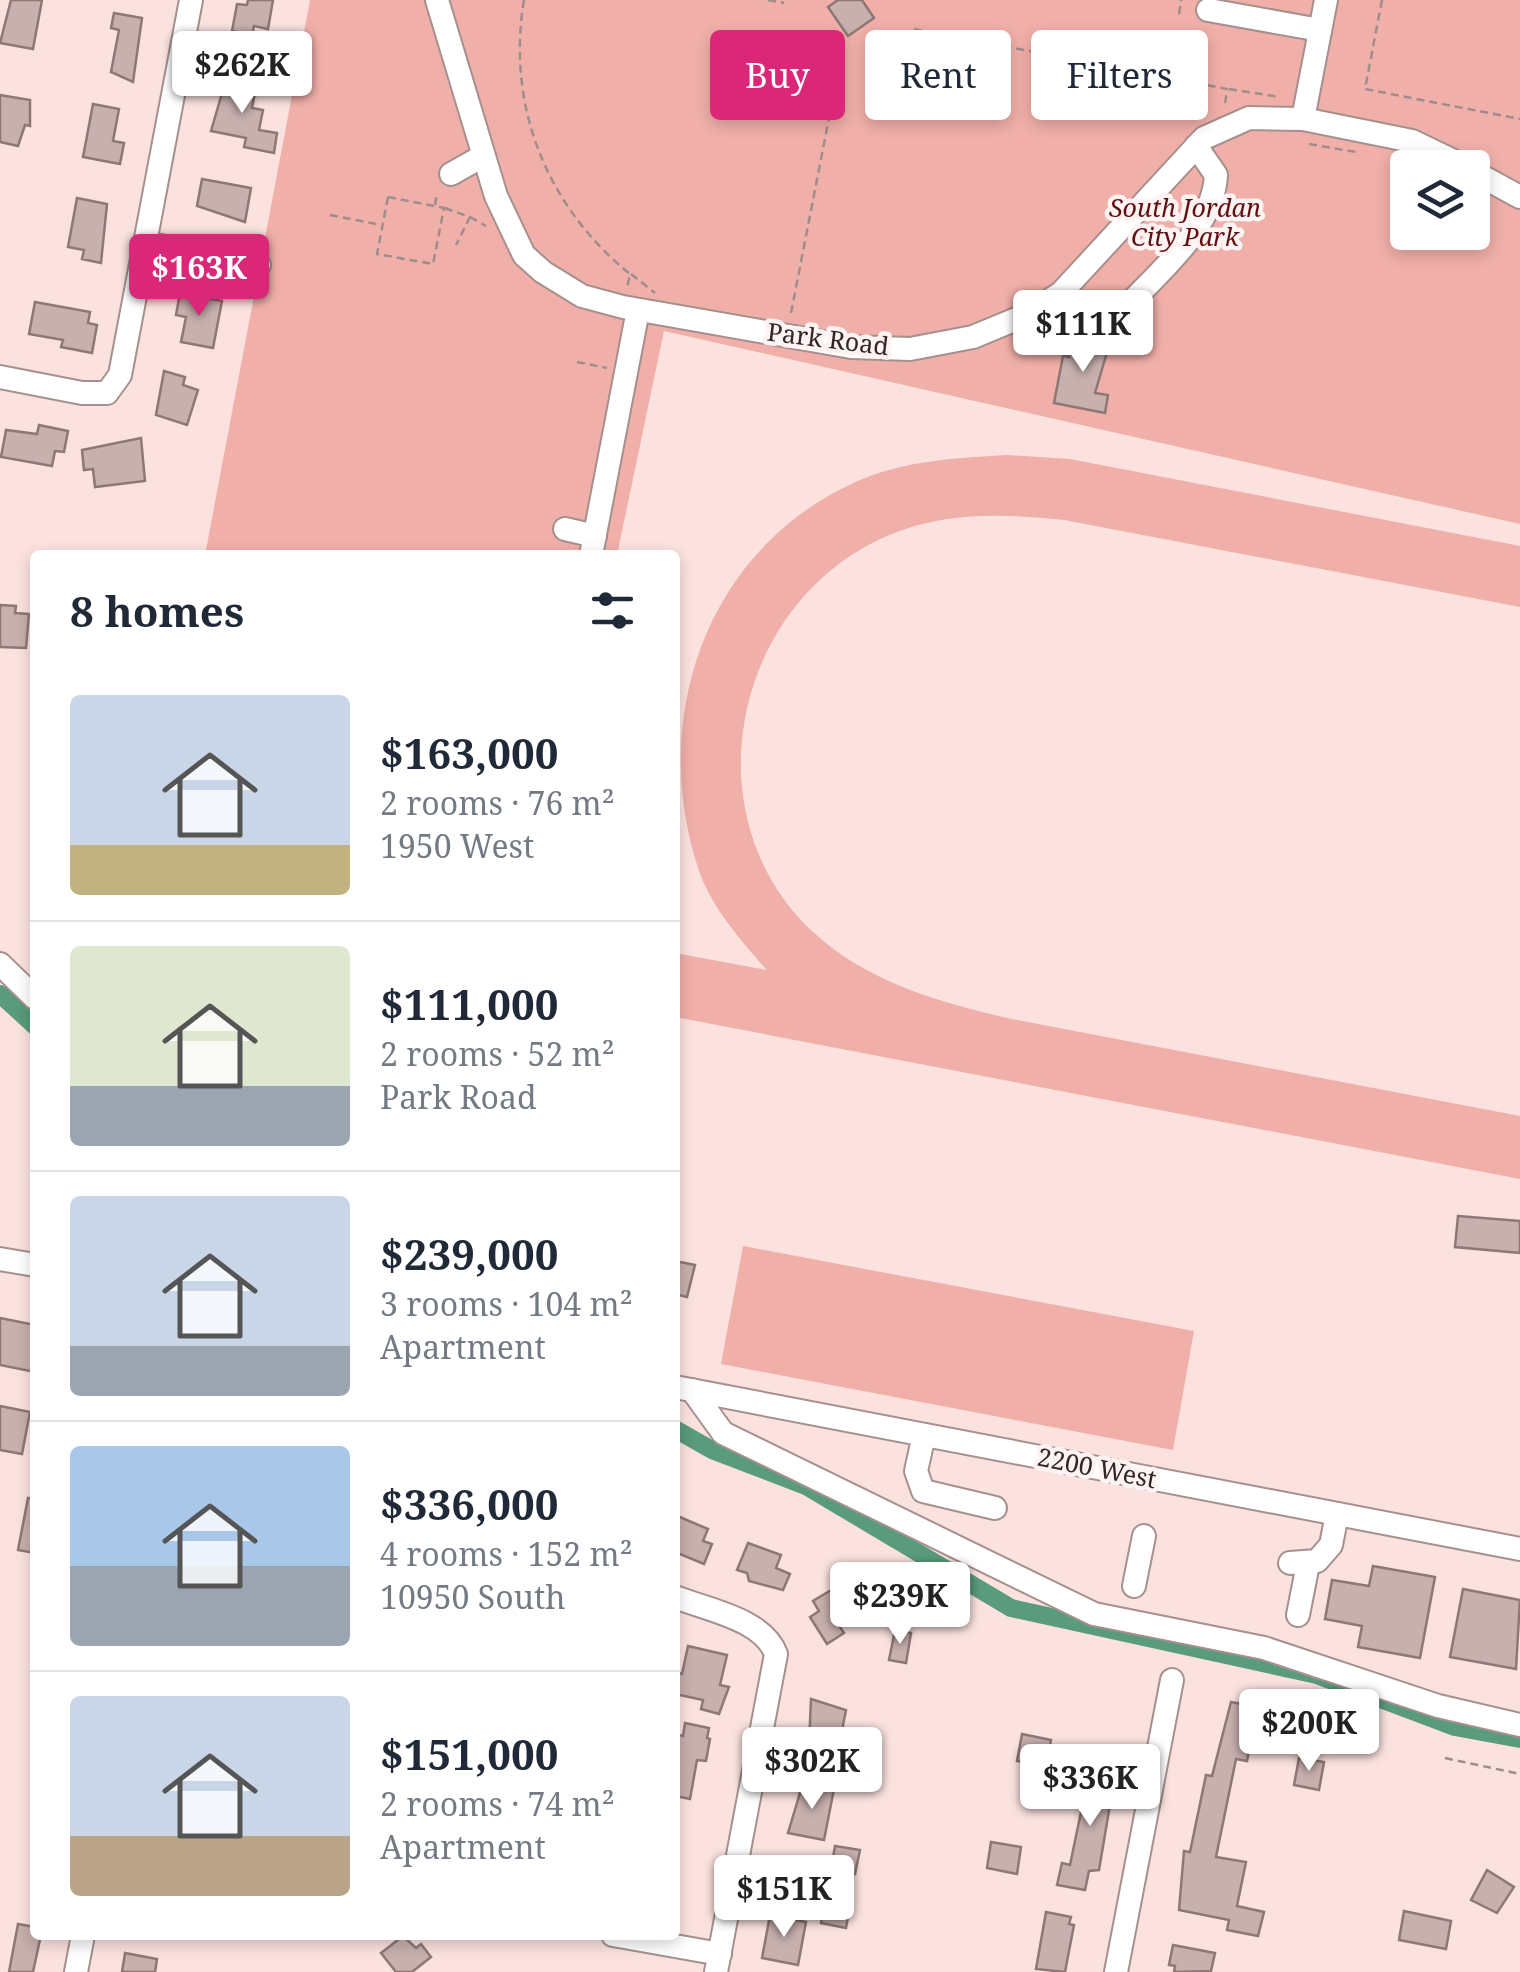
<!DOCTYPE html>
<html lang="en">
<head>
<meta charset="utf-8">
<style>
	body { margin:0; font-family:"Noto Serif",serif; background:#f6f6f7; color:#1f2937; height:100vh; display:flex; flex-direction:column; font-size:38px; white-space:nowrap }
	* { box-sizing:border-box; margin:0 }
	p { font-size:32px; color:#747a83 }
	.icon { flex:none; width:55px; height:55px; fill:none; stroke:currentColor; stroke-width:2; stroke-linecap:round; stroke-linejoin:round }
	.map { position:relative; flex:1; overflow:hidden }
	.sheet { position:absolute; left:30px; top:550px; width:650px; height:1390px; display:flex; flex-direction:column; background:#fff; border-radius:10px; box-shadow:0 5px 15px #0003 }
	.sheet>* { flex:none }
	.guide { position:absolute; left:710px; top:30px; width:660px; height:90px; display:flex; gap:20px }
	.controls { position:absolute; left:1390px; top:150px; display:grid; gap:20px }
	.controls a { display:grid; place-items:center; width:100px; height:100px; border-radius:10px; background:#fff; box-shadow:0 5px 15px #0003; font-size:50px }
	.price { position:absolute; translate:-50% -85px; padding:0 22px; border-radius:10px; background:#fff; color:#222; font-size:32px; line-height:65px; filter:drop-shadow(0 2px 5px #0008) }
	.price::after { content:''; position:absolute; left:50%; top:60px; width:30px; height:22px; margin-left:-15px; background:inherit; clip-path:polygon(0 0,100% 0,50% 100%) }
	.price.current { background:#db2777; color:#fff }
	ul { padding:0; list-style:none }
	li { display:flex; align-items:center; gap:30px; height:250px; padding:0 40px }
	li+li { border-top:2px solid #e0e1e3 }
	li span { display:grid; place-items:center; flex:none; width:280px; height:200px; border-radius:10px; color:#555 }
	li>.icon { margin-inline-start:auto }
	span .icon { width:120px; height:120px; fill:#fffc; stroke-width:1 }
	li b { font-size:42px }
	h2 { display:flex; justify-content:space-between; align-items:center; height:120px; padding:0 40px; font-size:42px }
	.chip { padding:0 35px; border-radius:10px; background:#fff; box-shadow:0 5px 15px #0003; font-size:35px; line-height:90px }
	.chip.current { background:#db2777; color:#fff }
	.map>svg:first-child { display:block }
	.green { fill:#f1afa9; fill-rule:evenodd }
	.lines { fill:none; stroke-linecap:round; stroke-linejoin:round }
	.canal { stroke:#599b7c; stroke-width:18 }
	.building { fill:#c7b0ad; stroke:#8e7876; stroke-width:2.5 }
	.minor-casing { stroke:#a6908d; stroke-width:26 }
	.path { stroke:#9f8d8c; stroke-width:2.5; stroke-dasharray:8 5; stroke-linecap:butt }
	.minor { stroke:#fff; stroke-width:22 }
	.labels { text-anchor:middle; stroke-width:9; stroke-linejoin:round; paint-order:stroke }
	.park-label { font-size:25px; font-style:italic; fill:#601012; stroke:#fdf3f2 }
	.street-label { font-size:25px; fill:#312727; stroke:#fdf3f2 }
</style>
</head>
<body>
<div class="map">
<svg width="1520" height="1972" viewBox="0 0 1520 1972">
	<rect width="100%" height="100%" fill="#fbe2df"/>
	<g class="green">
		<path d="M 310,0 L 1520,0 L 1520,524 L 664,331 L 617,555 L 205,555 ZM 1408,168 L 1472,168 L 1472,232 L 1408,232 Z"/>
		<path d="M 1007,455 L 1070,459 L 1520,546 L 1520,607 L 1064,520 C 1004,514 948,511 892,534 C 735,597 687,814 812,931 C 866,982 941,1003 1012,1019 L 1520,1116 L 1520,1179 L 675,1017 L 675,953 L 767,970 C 742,942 712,908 699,871 C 647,716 708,542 865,478 C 910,460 960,458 1007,455 Z"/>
		<polygon points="743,1246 1194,1331 1173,1450 721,1364"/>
	</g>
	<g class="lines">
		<g class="canal">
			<polyline points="0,994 35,1026"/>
			<polyline points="675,1429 712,1450 806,1486 1011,1608 1317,1675 1455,1727 1520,1739"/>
		</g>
	</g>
	<g class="building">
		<polygon points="11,0 42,0 33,49 0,43"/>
		<polygon points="248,0 273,0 268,29 254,26 252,36 232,31 237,4 247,5"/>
		<polygon points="838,0 862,0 874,18 848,36 828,7"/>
		<polygon points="114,13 142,18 133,82 111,72 119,30 111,28"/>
		<polygon points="227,76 257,82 252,108 263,110 259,130 277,133 274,153 244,147 246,138 211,131"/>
		<polygon points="0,95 30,100 30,126 25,125 18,146 0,142"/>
		<polygon points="93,104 119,109 113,141 124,143 120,164 83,157"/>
		<polygon points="202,179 251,188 245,222 197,206"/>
		<polygon points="77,198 107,204 101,263 82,259 84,250 68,247"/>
		<polygon points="180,293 222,301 213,348 181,342 186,317 176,315"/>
		<polygon points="35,302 90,312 88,323 97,325 92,353 61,347 63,340 29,334"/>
		<polygon points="1073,335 1110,342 1095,393 1108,395 1105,413 1054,403 1063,356 1069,357"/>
		<polygon points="164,371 185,377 183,385 198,390 187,425 156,415"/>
		<polygon points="39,425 68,431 64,452 55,451 52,466 1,457 6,430 37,434"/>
		<polygon points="141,438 145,481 95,487 93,469 84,470 82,450"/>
		<polygon points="0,605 16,606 15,613 29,614 26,648 0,647"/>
		<polygon points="1458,1216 1520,1221 1520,1253 1455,1247"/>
		<polygon points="675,1261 695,1265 687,1297 675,1294"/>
		<polygon points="0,1318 35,1325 35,1372 0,1365"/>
		<polygon points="0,1406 30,1412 22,1454 0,1450"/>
		<polygon points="28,1498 35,1499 35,1553 18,1550"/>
		<polygon points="675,1515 708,1529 703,1541 712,1544 704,1564 675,1552"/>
		<polygon points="748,1543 781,1555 776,1568 790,1574 783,1590 749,1581 747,1573 737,1570"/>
		<polygon points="1373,1566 1435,1577 1420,1658 1358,1647 1362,1626 1325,1619 1332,1580 1369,1586"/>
		<polygon points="833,1589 852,1619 840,1627 844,1633 827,1644 810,1617 819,1611 813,1601"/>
		<polygon points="1463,1589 1520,1600 1516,1669 1450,1657"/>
		<polygon points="895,1630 911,1633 906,1663 889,1660"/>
		<polygon points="688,1646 727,1655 720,1685 729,1687 719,1714 701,1709 703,1700 675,1694 677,1672 682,1674"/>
		<polygon points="811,1699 846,1710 840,1741 831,1739 829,1748 809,1745"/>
		<polygon points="1231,1702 1258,1707 1247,1761 1236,1759 1216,1857 1246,1862 1237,1906 1264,1912 1258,1936 1227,1930 1229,1920 1179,1910 1184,1851 1190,1852 1206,1775 1212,1776"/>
		<polygon points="685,1723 709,1728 707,1738 710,1739 706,1761 697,1760 690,1799 675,1796 675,1734 683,1736"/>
		<polygon points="1022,1734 1051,1740 1046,1766 1017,1761"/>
		<polygon points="1299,1758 1324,1762 1319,1790 1294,1785"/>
		<polygon points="1091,1764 1116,1769 1099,1870 1089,1871 1085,1890 1057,1885 1062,1863 1070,1865"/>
		<polygon points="803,1783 834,1789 824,1840 788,1833"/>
		<polygon points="991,1842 1021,1847 1017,1874 987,1868"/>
		<polygon points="835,1846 860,1850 855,1874 831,1869"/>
		<polygon points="1487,1870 1514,1887 1497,1913 1471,1900"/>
		<polygon points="826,1896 851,1901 846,1928 821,1923"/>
		<polygon points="1404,1911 1451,1921 1446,1949 1399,1940"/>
		<polygon points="1046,1912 1071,1917 1069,1924 1074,1925 1065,1972 1036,1969"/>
		<polygon points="770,1915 806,1922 798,1965 762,1958"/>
		<polygon points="18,1924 35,1927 35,1935 41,1935 33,1972 9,1972"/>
		<polygon points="403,1936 416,1948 421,1944 431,1957 412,1972 396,1972 381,1953"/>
		<polygon points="1173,1945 1215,1953 1211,1971 1174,1972 1175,1966 1169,1965"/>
		<polygon points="125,1953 157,1959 155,1972 122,1972"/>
	</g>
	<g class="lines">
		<defs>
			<g id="minor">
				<polyline points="437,0 496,196 524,255 543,272 582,296 623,307 851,347 910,349 973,337 1026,315 1061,293 1204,138 1249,118 1303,119 1412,141 1468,168"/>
				<polyline points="1208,10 1320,30"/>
				<polyline points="1303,119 1326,0"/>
				<polyline points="1472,171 1520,197"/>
				<polyline points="451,174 483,156"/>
				<polyline points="145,243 259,265"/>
				<path d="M 1117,317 C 1153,276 1213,232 1216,175 L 1196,146"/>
				<polyline points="0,377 82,393 107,393 120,375 191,0"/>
				<polyline points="565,529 595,536"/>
				<polyline points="591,555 638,310"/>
				<polyline points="0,964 35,998"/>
				<polyline points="0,1259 35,1265"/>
				<polyline points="675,1387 1520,1549"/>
				<polyline points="692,1390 723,1433 1094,1614 1264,1648 1438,1706 1520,1725"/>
				<polyline points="924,1435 916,1471 923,1491 995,1508"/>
				<polyline points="1290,1563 1317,1561 1331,1545 1337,1514"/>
				<polyline points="1134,1586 1144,1536"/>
				<path d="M 675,1597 C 708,1610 763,1619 776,1654 L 716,1972"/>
				<polyline points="1298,1615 1308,1564"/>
				<polyline points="613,1935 720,1954"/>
				<polyline points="76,1972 83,1935"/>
				<polyline points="1116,1972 1172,1680"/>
			</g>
		</defs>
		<use href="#minor" class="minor-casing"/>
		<g class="path">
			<path d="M 524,0 C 506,106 547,207 630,274 L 627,288"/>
			<polyline points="768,0 784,3"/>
			<polyline points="1382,0 1365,89 1520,119"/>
			<polyline points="1179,14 1181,0"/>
			<polyline points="914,29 1227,89 1225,105"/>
			<polyline points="1229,89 1280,97"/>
			<polyline points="1309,144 1356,152"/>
			<polygon points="388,197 444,208 433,264 377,254"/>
			<polyline points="435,205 437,194"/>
			<polyline points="445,208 470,217 456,245"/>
			<polyline points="330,215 381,225"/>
			<polyline points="470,217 486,226"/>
			<polyline points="631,274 655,293"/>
			<polyline points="791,313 836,82"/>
			<polyline points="577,362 607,368"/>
			<polyline points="1445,1758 1520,1774"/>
		</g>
		<use href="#minor" class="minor"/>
	</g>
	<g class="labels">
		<g class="park-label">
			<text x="1185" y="217">South Jordan<tspan x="1185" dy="29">City Park</tspan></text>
		</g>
		<g class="street-label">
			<text transform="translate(828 339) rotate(7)" y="9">Park Road</text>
			<text transform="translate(1097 1468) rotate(11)" y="9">2200 West</text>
		</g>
	</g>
</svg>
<div class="controls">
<a><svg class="icon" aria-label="layers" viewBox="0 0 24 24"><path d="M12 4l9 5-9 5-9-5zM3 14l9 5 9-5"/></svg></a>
</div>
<b class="price" style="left:242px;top:116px">$262K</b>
<b class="price current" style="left:199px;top:319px">$163K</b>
<b class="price" style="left:1083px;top:375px">$111K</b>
<b class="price" style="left:900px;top:1647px">$239K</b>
<b class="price" style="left:1309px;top:1774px">$200K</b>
<b class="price" style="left:812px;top:1812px">$302K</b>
<b class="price" style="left:1090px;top:1829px">$336K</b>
<b class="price" style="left:784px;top:1940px">$151K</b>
<div class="guide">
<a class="chip current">Buy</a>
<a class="chip">Rent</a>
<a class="chip">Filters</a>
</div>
<section class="sheet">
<h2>8 homes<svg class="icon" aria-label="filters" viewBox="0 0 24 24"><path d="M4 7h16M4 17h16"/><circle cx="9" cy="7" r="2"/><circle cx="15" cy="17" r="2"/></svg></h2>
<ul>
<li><span style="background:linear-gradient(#c9d6e8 75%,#c2b280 0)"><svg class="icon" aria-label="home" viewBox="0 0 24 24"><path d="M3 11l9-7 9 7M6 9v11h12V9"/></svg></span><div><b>$163,000</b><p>2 rooms · 76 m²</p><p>1950 West</p></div></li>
<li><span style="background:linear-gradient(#dfe7d0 70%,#9aa5b1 0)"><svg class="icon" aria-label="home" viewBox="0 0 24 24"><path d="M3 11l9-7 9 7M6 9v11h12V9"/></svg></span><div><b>$111,000</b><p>2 rooms · 52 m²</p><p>Park Road</p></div></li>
<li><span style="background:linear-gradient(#c9d6e8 75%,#9aa5b1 0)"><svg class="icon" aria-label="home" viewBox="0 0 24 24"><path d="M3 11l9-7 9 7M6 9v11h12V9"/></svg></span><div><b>$239,000</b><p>3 rooms · 104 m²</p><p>Apartment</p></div></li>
<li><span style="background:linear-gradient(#a9c7e8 60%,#9aa5b1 0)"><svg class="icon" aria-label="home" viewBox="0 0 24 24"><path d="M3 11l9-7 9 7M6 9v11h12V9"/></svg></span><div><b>$336,000</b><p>4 rooms · 152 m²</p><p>10950 South</p></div></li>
<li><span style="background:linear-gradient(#c9d6e8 70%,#b9a48a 0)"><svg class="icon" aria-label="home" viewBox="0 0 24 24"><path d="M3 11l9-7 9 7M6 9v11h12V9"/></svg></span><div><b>$151,000</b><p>2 rooms · 74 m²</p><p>Apartment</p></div></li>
</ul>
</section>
</div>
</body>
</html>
